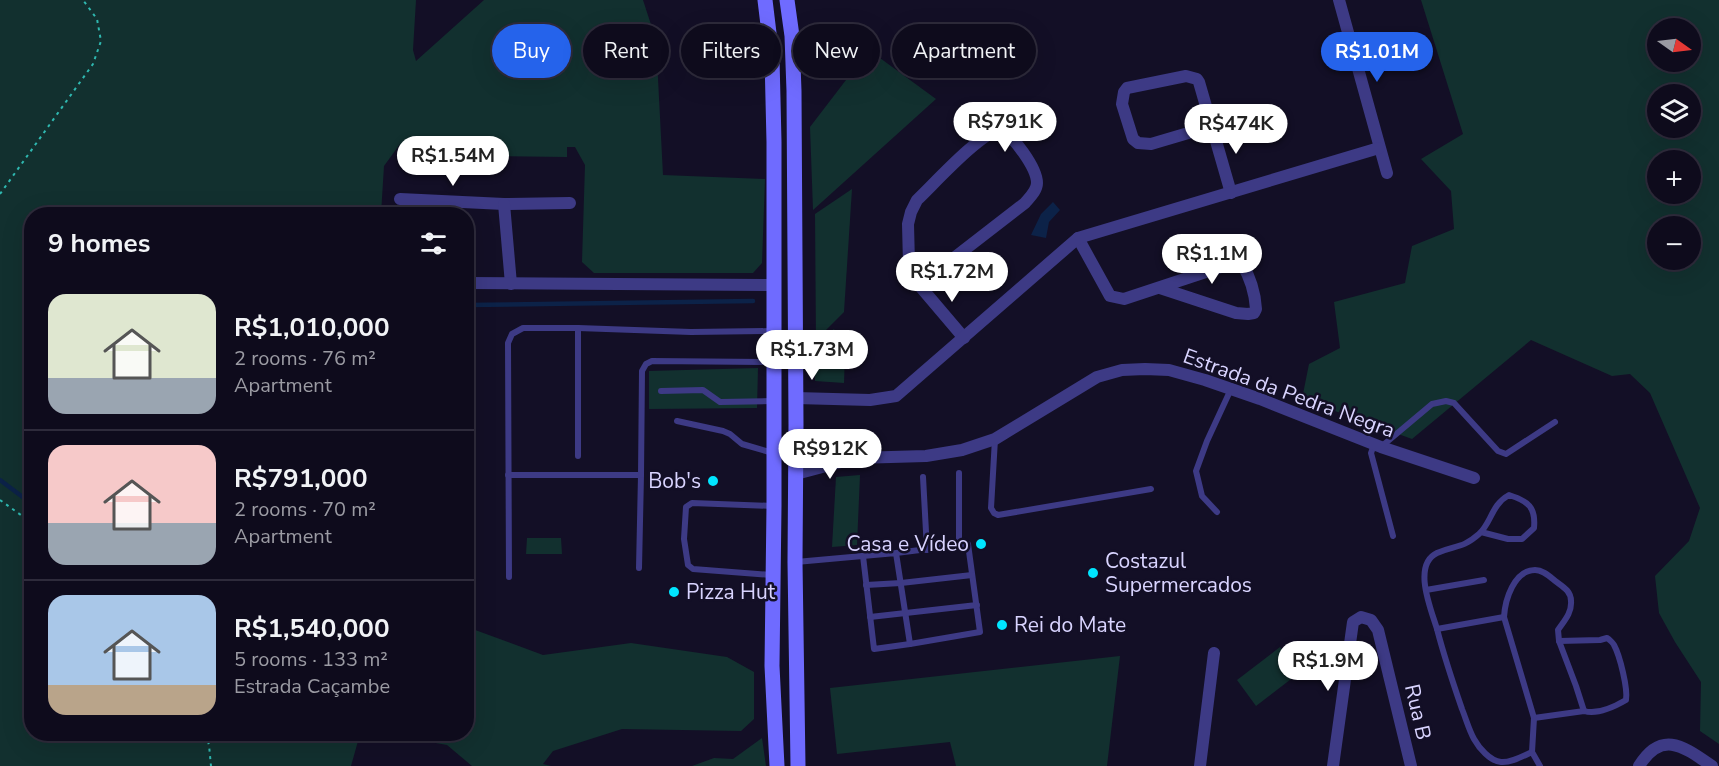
<!DOCTYPE html>
<html lang="en">
<head>
<meta charset="utf-8">
<style>
	body { margin:0; font-family:"Nunito Sans",sans-serif; background:#171425; color:#f1f3f6; height:100vh; display:flex; flex-direction:column; font-size:22px; white-space:nowrap }
	* { box-sizing:border-box; margin:0 }
	p { font-size:20px; color:#9b9ba3 }
	.icon { flex:none; width:33px; height:33px; fill:none; stroke:currentColor; stroke-width:2; stroke-linecap:round; stroke-linejoin:round }
	.map { position:relative; flex:1; overflow:hidden }
	.sheet { position:absolute; left:24px; top:207px; width:450px; height:534px; display:flex; flex-direction:column; background:#0e0b1c; border-radius:24px; box-shadow:0 6px 24px #0002,0 0 0 2px #2e2b3b }
	.sheet>* { flex:none }
	.hud { position:absolute; left:492px; top:24px; width:570px; height:54px; display:flex; gap:12px }
	.needle { width:39px; rotate:104deg }
	.fabs { position:absolute; left:1647px; top:18px; display:grid; gap:12px }
	.fabs a { display:grid; place-items:center; width:54px; height:54px; border-radius:50%; background:#0e0b1c; box-shadow:0 6px 24px #0002,0 0 0 2px #2e2b3b; font-size:30px }
	.price { position:absolute; translate:-50% -51px; padding:0 14px; border-radius:21px; background:#fff; color:#222; font-size:20px; line-height:39px; filter:drop-shadow(0 2px 3px #0008) }
	.price::after { content:''; position:absolute; left:50%; top:36px; width:18px; height:14px; margin-left:-9px; background:inherit; clip-path:polygon(0 0,100% 0,50% 100%) }
	.price.active { background:#2563eb; color:#fff }
	ul { padding:0; list-style:none }
	li { display:flex; align-items:center; gap:18px; height:150px; padding:0 24px }
	li+li { border-top:2px solid #2e2b3b }
	li span { display:grid; place-items:center; flex:none; width:168px; height:120px; border-radius:18px; color:#555 }
	li>.icon { margin-inline-start:auto }
	span .icon { width:72px; height:72px; fill:#fffc; stroke-width:1 }
	li b { font-size:26px }
	h2 { display:flex; justify-content:space-between; align-items:center; height:72px; padding:0 24px; font-size:26px }
	.chip { padding:0 21px; border-radius:27px; background:#0e0b1c; box-shadow:0 6px 24px #0002,0 0 0 2px #2e2b3b; font-size:21px; line-height:54px }
	.chip.active { background:#2563eb; color:#fff }
	.map>svg:first-child { display:block }
	.green { fill:#12302f; fill-rule:evenodd }
	.water { fill:#0c2248 }
	.lines { fill:none; stroke-linecap:round; stroke-linejoin:round }
	.stream { stroke:#0c2248; stroke-width:4.5 }
	.path { stroke:#2fb8b0; stroke-width:2; stroke-dasharray:3 4.5; stroke-linecap:butt }
	.lane { stroke:#3d3a85; stroke-width:6 }
	.street { stroke:#3d3a85; stroke-width:12 }
	.secondary { stroke:#6f6bff; stroke-width:15 }
	.poi-dot { fill:#00e5ff; stroke:#130f26; stroke-width:2 }
	.labels { text-anchor:middle; stroke-width:5; stroke-linejoin:round; paint-order:stroke }
	.street-label { font-size:21px; fill:#d9d4ff; stroke:#130f26 }
	.poi-label { font-size:21px; fill:#d9d4ff; stroke:#130f26; text-anchor:start }
</style>
</head>
<body>
<div class="map">
<svg width="1719" height="766" viewBox="0 0 1719 766">
	<rect width="100%" height="100%" fill="#130f26"/>
	<g class="green">
		<polygon points="0,0 416,0 413,50 416,61 484,0 643,0 656,40 663,175 765,179 762,263 753,273 594,273 582,262 585,165 575,147 567,147 567,157 404,155 400,144 384,166 381,214 32,214 32,734 360,734 351,766 0,766"/>
		<path d="M 1421,0 L 1719,0 L 1719,744 L 1700,731 L 1701,682 L 1675,642 L 1659,613 L 1655,576 L 1689,541 L 1700,508 L 1650,393 L 1630,374 L 1612,376 L 1531,340 L 1412,439 L 1302,399 L 1309,364 L 1340,348 L 1334,302 L 1405,283 L 1412,246 L 1454,229 L 1451,191 L 1421,159 L 1463,134 ZM 1658,28 L 1690,28 L 1690,62 L 1658,62 ZM 1658,94 L 1690,94 L 1690,128 L 1658,128 ZM 1658,160 L 1690,160 L 1690,194 L 1658,194 ZM 1658,226 L 1690,226 L 1690,260 L 1658,260 Z"/>
		<polygon points="869,50 936,99 813,210 810,127"/>
		<polygon points="852,189 844,312 816,340 815,214"/>
		<polygon points="834,329 845,352 844,383 815,381 814,344"/>
		<polygon points="758,368 757,408 649,409 649,371"/>
		<polygon points="860,475 857,545 832,547 836,477"/>
		<polygon points="527,538 561,538 562,554 526,554"/>
		<polygon points="467,627 543,655 631,643 727,657 754,672 754,719 741,731 622,729 553,751 543,764 551,766 472,766 447,745 385,734 466,734"/>
		<polygon points="1280,647 1299,673 1256,706 1237,680"/>
		<polygon points="1120,656 1107,766 956,766 950,742 837,754 830,688"/>
		<polygon points="762,738 766,766 692,766 714,758 733,759"/>
	</g>
	<polygon class="water" points="1053,202 1060,210 1049,222 1046,238 1031,235 1041,214"/>
	<g class="lines">
		<g class="stream">
			<polyline points="466,305 753,301"/>
			<polyline points="0,480 32,504"/>
		</g>
		<g class="path">
			<polyline points="0,194 93,64 101,41 97,19 83,0"/>
			<polyline points="0,500 32,523"/>
			<polyline points="206,734 209,745 211,766"/>
		</g>
		<g class="lane">
			<polyline points="661,391 703,390 720,402 772,401"/>
			<polyline points="677,421 723,431 730,434 742,444 773,453"/>
			<polyline points="995,439 991,508 994,513 998,515 1151,489"/>
			<polyline points="1374,445 1371,453 1393,536"/>
			<polyline points="1382,446 1432,404 1446,401 1454,403 1498,451 1506,454 1555,422"/>
			<polyline points="578,456 578,328"/>
			<polyline points="959,473 959,545"/>
			<polyline points="508,475 641,475 639,568"/>
			<polyline points="641,475 642,371 646,364 652,361 773,362"/>
			<polyline points="923,477 927,550"/>
			<polyline points="1217,512 1202,496 1196,471 1207,441 1231,389"/>
			<polyline points="863,556 874,649 910,644"/>
			<polyline points="796,562 896,553 968,544 980,632 910,644 896,553"/>
			<polyline points="772,575 693,569 688,565 684,539 686,507 692,503 774,506"/>
			<polyline points="509,577 508,343 512,334 523,328 578,328 691,332 773,331"/>
			<polyline points="866,585 901,583 972,575"/>
			<polyline points="1426,590 1484,580"/>
			<polyline points="870,617 977,605"/>
			<path d="M 1504,617 L 1437,629 C 1444,656 1453,683 1462,709 C 1466,719 1469,730 1474,739 C 1479,748 1490,761 1501,762 C 1511,763 1523,756 1532,752"/>
			<path d="M 1437,629 C 1431,609 1412,565 1437,553 C 1455,545 1462,549 1479,534 C 1492,522 1491,505 1509,495 C 1528,501 1536,507 1534,528 L 1522,539 L 1508,539 L 1481,532"/>
			<path d="M 1534,718 L 1584,711 C 1597,715 1614,707 1626,700 C 1628,689 1620,656 1614,645 C 1614,644 1609,639 1607,638 L 1600,640 L 1559,641"/>
			<path d="M 1540,766 L 1532,752 L 1534,718 L 1504,617 C 1505,600 1514,570 1535,570 C 1544,570 1551,578 1558,583 C 1565,588 1571,592 1571,601 C 1572,613 1564,621 1558,630 L 1559,641 L 1576,686 L 1584,711"/>
		</g>
		<g class="street">
			<polyline points="1339,0 1387,173"/>
			<polyline points="1212,126 1151,144 1138,143 1133,139 1122,104 1124,92 1127,88 1186,76 1197,79 1199,82 1231,193"/>
			<polyline points="400,199 504,204 570,203"/>
			<polyline points="504,204 511,284"/>
			<path d="M 1078,238 L 1110,296 L 1124,299 L 1236,262 L 1242,264 C 1250,277 1255,293 1256,309 L 1254,313 L 1248,314 L 1236,313 L 1160,288"/>
			<polyline points="466,283 773,285"/>
			<path d="M 919,285 L 1025,203 C 1029,198 1037,191 1037,183 C 1037,168 1013,135 1000,129 C 978,135 935,183 917,200 L 911,212 L 908,224 L 909,264 L 919,285 L 964,338"/>
			<polyline points="796,398 870,400 896,396 1078,238 1379,148"/>
			<polyline points="796,445 819,448 854,458"/>
			<polyline points="796,474 856,458 926,456 962,450 995,439 1097,377 1122,370 1145,369 1169,370 1205,380 1260,399 1381,447 1474,478"/>
			<polyline points="1200,766 1214,653"/>
			<polyline points="1333,766 1353,622 1361,617 1371,620 1378,630 1411,766"/>
			<path d="M 1639,766 C 1662,729 1684,747 1712,766"/>
		</g>
		<g class="secondary">
			<polyline points="765,0 772,58 774,142 774,506 772,666 777,766"/>
			<polyline points="787,0 792,36 794,91 796,424 795,562 798,766"/>
		</g>
	</g>
	<g class="poi-dot">
		<circle cx="713" cy="481" r="6"/>
		<circle cx="981" cy="544" r="6"/>
		<circle cx="1093" cy="573" r="6"/>
		<circle cx="674" cy="592" r="6"/>
		<circle cx="1002" cy="625" r="6"/>
	</g>
	<g class="labels">
		<g class="street-label">
			<text transform="translate(1289 393) rotate(20)" y="7">Estrada da Pedra Negra</text>
			<text transform="translate(1418 712) rotate(77)" y="7">Rua B</text>
		</g>
		<g class="poi-label">
			<text x="701" y="488" text-anchor="end">Bob's</text>
			<text x="969" y="551" text-anchor="end">Casa e Vídeo</text>
			<text x="1105" y="568">Costazul<tspan x="1105" dy="24">Supermercados</tspan></text>
			<text x="686" y="599">Pizza Hut</text>
			<text x="1014" y="632">Rei do Mate</text>
		</g>
	</g>
</svg>
<div class="fabs">
<a><svg class="needle" viewBox="-14 -14 28 28"><path d="M0-13l5 13h-10z" fill="#e53935"/><path d="M0 13l5-13h-10z" fill="#9b9ba3"/></svg></a>
<a><svg class="icon" aria-label="layers" viewBox="0 0 24 24"><path d="M12 4l9 5-9 5-9-5zM3 14l9 5 9-5"/></svg></a>
<a>+</a>
<a>−</a>
</div>
<b class="price active" style="left:1377px;top:83px">R$1.01M</b>
<b class="price" style="left:1005px;top:153px">R$791K</b>
<b class="price" style="left:1236px;top:155px">R$474K</b>
<b class="price" style="left:453px;top:187px">R$1.54M</b>
<b class="price" style="left:1212px;top:285px">R$1.1M</b>
<b class="price" style="left:952px;top:303px">R$1.72M</b>
<b class="price" style="left:812px;top:381px">R$1.73M</b>
<b class="price" style="left:830px;top:480px">R$912K</b>
<b class="price" style="left:1328px;top:692px">R$1.9M</b>
<div class="hud">
<a class="chip active">Buy</a>
<a class="chip">Rent</a>
<a class="chip">Filters</a>
<a class="chip">New</a>
<a class="chip">Apartment</a>
</div>
<section class="sheet">
<h2>9 homes<svg class="icon" aria-label="filters" viewBox="0 0 24 24"><path d="M4 7h16M4 17h16"/><circle cx="9" cy="7" r="2"/><circle cx="15" cy="17" r="2"/></svg></h2>
<ul>
<li><span style="background:linear-gradient(#dfe7d0 70%,#9aa5b1 0)"><svg class="icon" aria-label="home" viewBox="0 0 24 24"><path d="M3 11l9-7 9 7M6 9v11h12V9"/></svg></span><div><b>R$1,010,000</b><p>2 rooms · 76 m²</p><p>Apartment</p></div></li>
<li><span style="background:linear-gradient(#f6c9c9 65%,#9aa5b1 0)"><svg class="icon" aria-label="home" viewBox="0 0 24 24"><path d="M3 11l9-7 9 7M6 9v11h12V9"/></svg></span><div><b>R$791,000</b><p>2 rooms · 70 m²</p><p>Apartment</p></div></li>
<li><span style="background:linear-gradient(#a9c7e8 75%,#b9a48a 0)"><svg class="icon" aria-label="home" viewBox="0 0 24 24"><path d="M3 11l9-7 9 7M6 9v11h12V9"/></svg></span><div><b>R$1,540,000</b><p>5 rooms · 133 m²</p><p>Estrada Caçambe</p></div></li>
</ul>
</section>
</div>
</body>
</html>
